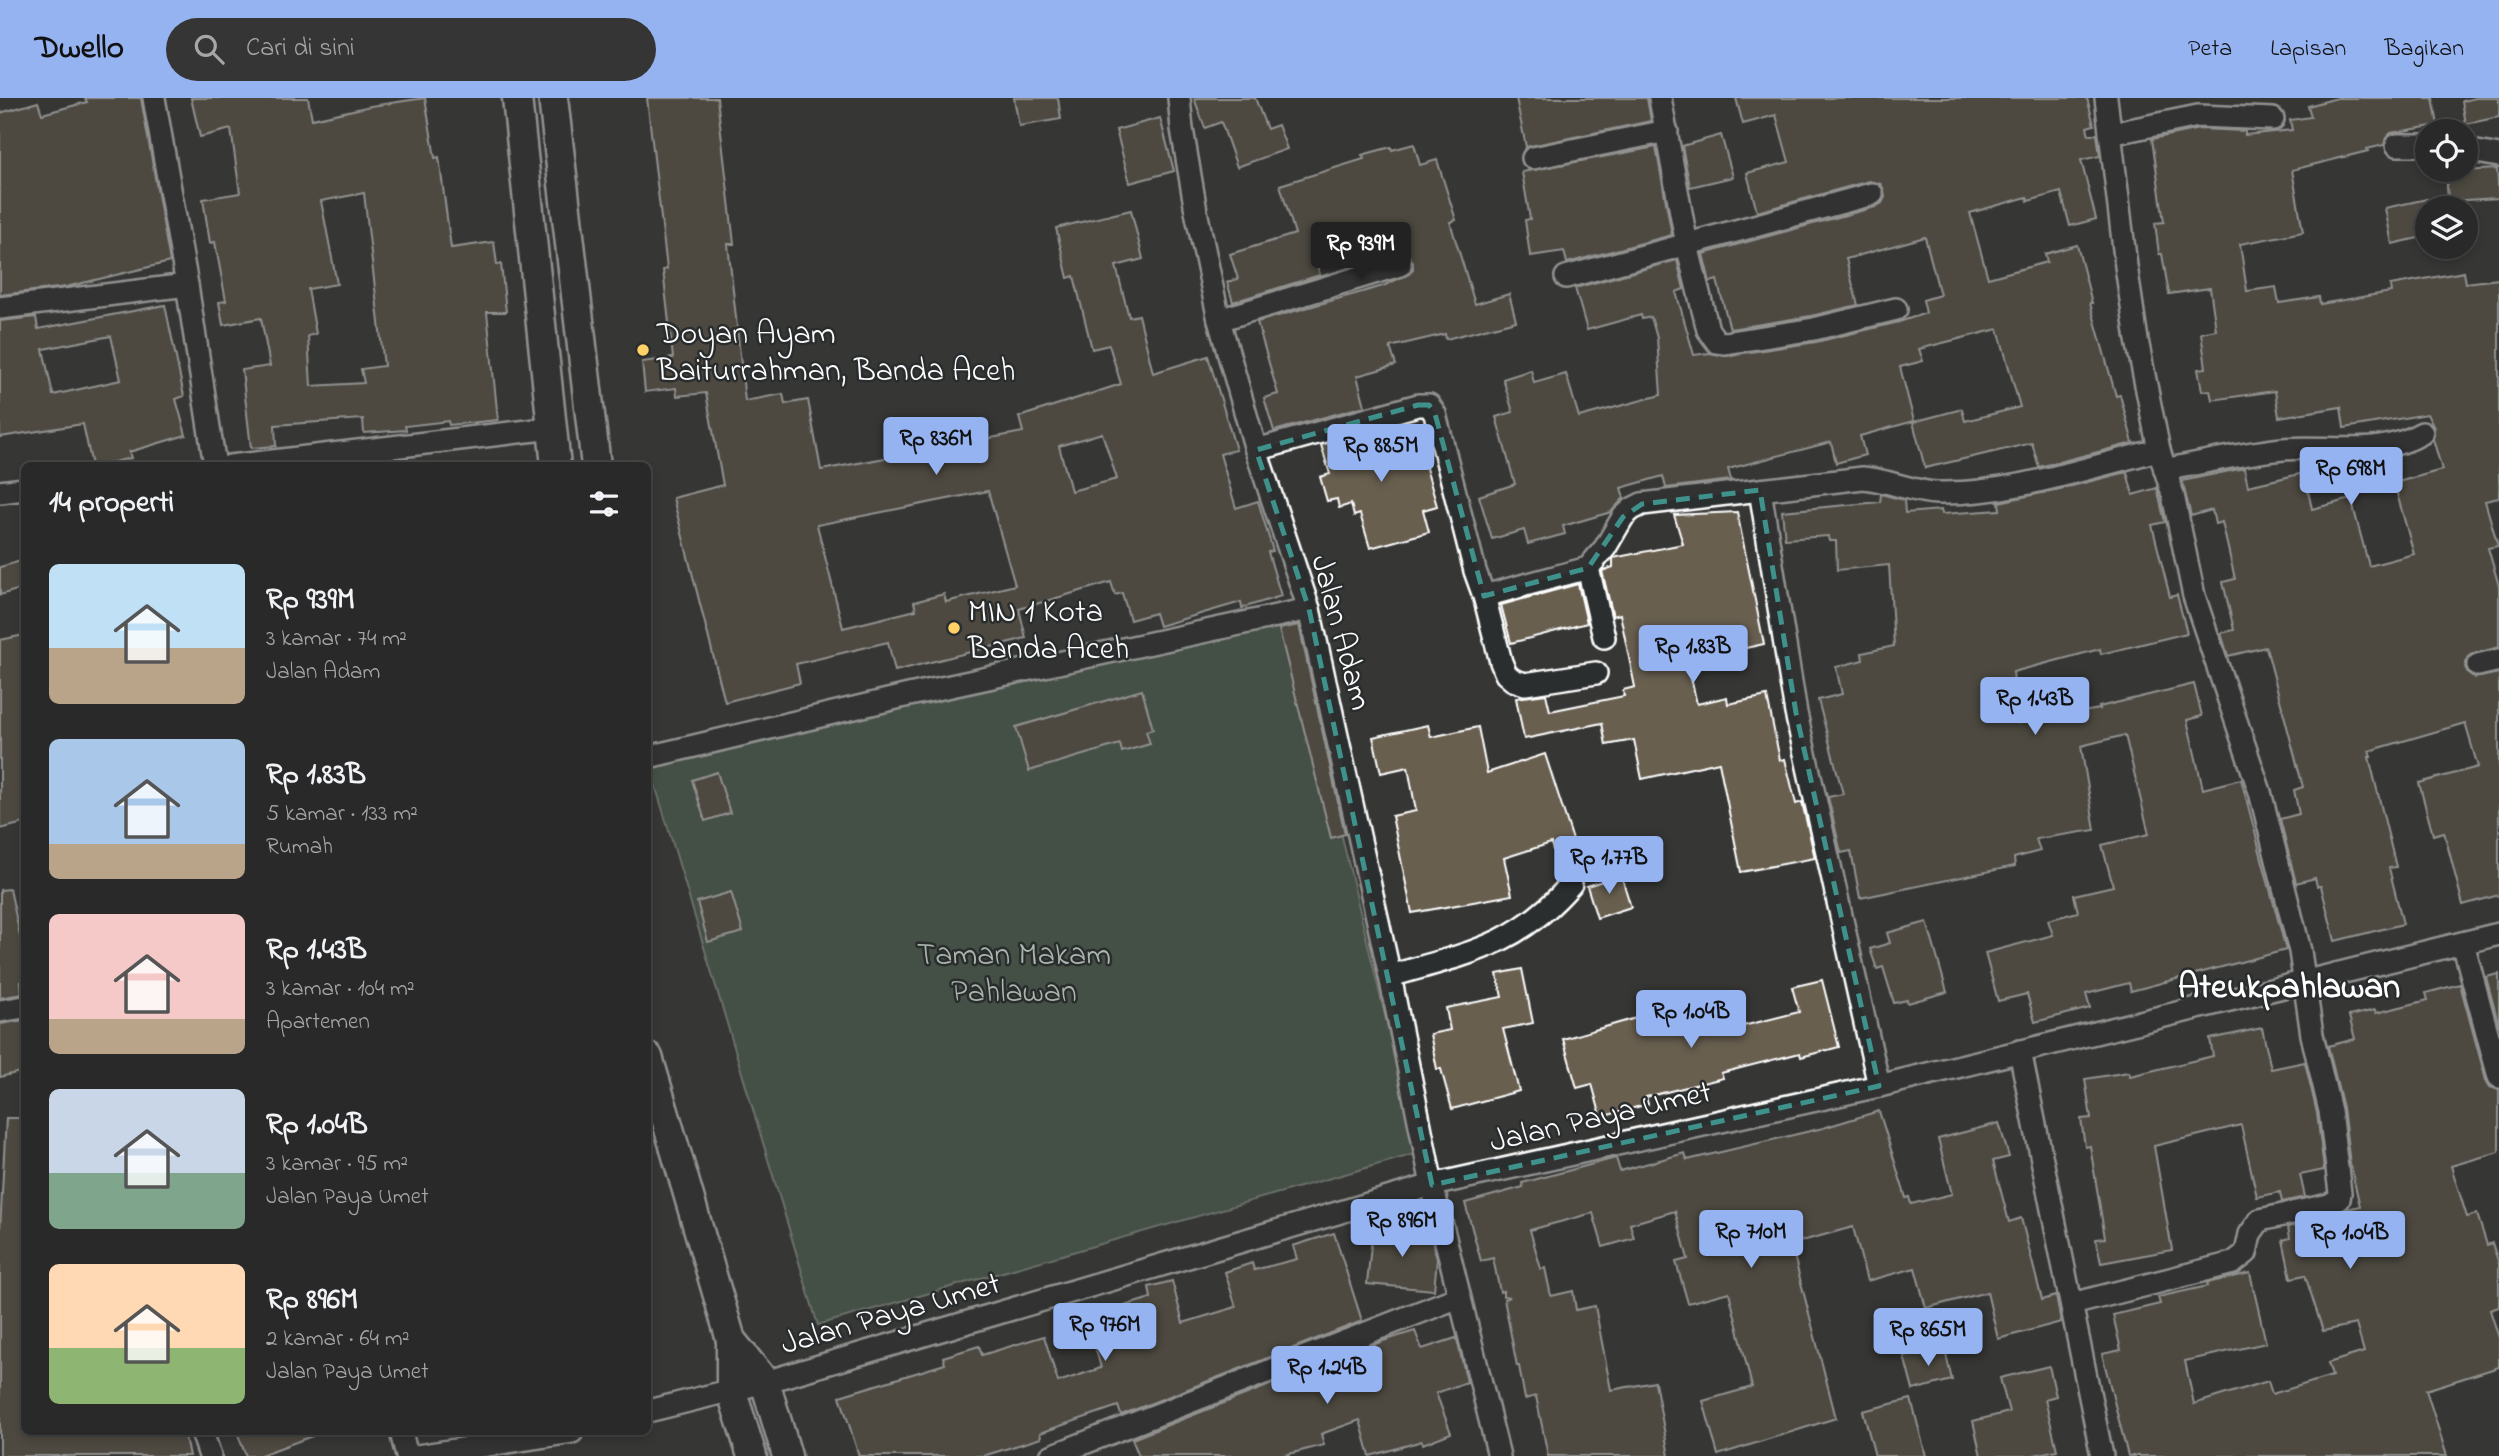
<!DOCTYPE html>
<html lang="id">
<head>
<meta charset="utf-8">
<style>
	body { margin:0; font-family:"Indie Flower",sans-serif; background:#343534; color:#f1f3f6; height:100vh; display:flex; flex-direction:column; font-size:26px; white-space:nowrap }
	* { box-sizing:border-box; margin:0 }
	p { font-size:23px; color:#a5a6a8 }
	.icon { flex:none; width:38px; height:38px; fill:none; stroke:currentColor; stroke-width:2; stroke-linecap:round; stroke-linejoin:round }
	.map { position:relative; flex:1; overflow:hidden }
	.side { position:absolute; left:21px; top:364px; width:630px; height:973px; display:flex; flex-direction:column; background:#282928; border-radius:10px; box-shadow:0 4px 10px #0003,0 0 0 2px #444545 }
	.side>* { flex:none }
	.tools { position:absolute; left:2415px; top:21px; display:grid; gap:14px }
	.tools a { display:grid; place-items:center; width:63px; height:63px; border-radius:50%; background:#282928; box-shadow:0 4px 10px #0003,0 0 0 2px #444545; font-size:35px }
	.price { position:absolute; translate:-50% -60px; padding:0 16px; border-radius:7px; background:#95b2f1; color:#111; font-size:23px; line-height:46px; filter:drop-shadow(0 2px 4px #0008) }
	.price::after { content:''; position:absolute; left:50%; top:42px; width:21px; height:16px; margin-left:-10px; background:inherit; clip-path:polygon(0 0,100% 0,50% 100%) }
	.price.active { background:#222; color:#fff }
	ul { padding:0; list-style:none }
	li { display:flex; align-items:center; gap:21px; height:175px; padding:0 28px }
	li span { display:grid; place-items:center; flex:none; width:196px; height:140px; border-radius:10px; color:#555 }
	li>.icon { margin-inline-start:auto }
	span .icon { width:84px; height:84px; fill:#fffc; stroke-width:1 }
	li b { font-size:30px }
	h2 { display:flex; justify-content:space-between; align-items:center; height:84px; padding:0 28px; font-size:30px }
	header { display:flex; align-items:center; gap:42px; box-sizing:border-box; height:98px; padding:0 35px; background:#95b2f1; color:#111 }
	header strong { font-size:33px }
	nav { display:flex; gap:38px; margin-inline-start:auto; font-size:24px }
	.search { width:490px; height:63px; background:#343534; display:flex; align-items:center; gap:18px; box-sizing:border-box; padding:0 24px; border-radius:38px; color:#a5a6a8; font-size:26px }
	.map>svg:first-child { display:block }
	.green { fill:#546d5a; stroke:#aab6ac; stroke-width:2 }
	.building { fill:#685f50; stroke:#fff; stroke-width:2; fill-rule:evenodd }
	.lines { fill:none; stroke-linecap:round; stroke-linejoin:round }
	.minor-casing { stroke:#fff; stroke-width:26 }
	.tertiary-casing { stroke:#fff; stroke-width:33 }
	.minor { stroke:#2a2d2e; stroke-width:21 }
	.tertiary { stroke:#2a2d2e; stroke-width:28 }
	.marked { fill:none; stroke:#3f918b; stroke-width:5; stroke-dasharray:14 9; stroke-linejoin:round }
	.poi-dot { fill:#ffd166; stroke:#2a2d2e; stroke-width:2.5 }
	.labels { text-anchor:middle; stroke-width:5; stroke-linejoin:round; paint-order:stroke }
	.poi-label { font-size:32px; fill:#fff; stroke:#2a2d2e; text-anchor:start }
	.street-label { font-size:32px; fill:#fff; stroke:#2a2d2e }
	.park-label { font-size:32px; fill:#aab6ac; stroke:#2a2d2e }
	.quarter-label { font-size:35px; font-weight:bold; fill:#fff; stroke:#2a2d2e }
</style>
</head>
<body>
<header>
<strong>Dwello</strong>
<div class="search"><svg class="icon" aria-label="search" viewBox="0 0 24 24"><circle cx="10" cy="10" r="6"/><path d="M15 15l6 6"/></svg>Cari di sini</div>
<nav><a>Peta</a><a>Lapisan</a><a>Bagikan</a></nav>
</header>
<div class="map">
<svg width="2499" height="1358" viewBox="0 0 2499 1358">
	<rect width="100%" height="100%" fill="#363735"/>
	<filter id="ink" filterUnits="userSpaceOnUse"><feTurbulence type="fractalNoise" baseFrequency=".0143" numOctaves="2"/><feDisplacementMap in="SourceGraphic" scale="14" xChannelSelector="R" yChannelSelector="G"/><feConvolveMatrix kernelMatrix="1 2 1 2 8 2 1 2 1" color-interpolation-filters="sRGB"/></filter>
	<g filter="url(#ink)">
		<polygon class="green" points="1287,510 1418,1055 818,1227 650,670"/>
		<g class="building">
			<polygon points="85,0 141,0 170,164 66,189 0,197 0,15 38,4 42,16 87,4"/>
			<path d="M 191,0 L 308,0 L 312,21 L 371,8 L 425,0 L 435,60 L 439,59 L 451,150 L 494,144 L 497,167 L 501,166 L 506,214 L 487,214 L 498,322 L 449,327 L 448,323 L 405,328 L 406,332 L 364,335 L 363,321 L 275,327 L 276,348 L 251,350 L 242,272 L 270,268 L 261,220 L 223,227 L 219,204 L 226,203 L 215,144 L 210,145 L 203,101 L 240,95 L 231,31 L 200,39 ZM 364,95 L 384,268 L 361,271 L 364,285 L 311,288 L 308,238 L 316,236 L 308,191 L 337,186 L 321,103 Z"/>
			<path d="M 647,0 L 717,0 L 734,146 L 728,146 L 745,303 L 783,296 L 785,306 L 808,302 L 821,372 L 1023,334 L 1019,319 L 1121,286 L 1109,247 L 1092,251 L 1074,178 L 1068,180 L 1056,130 L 1131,112 L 1143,161 L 1116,168 L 1129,219 L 1139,217 L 1153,275 L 1208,258 L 1236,352 L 1220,356 L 1236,410 L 1258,403 L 1273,453 L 1268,454 L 1281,498 L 1242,510 L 1241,504 L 1159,528 L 1155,515 L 1130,522 L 1122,495 L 1115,497 L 1111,484 L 1019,511 L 1026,540 L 895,573 L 888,544 L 796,566 L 800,585 L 725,604 L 673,400 L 723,387 L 706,295 L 677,298 L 676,290 L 645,294 L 642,264 L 673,260 L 663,172 L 667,171 ZM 1102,335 L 1117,381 L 1071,393 L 1059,348 ZM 988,393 L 1015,487 L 946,504 L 944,496 L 914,504 L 916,512 L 843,530 L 817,427 Z"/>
			<polygon points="1014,0 1058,0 1061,21 1019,28"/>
			<polygon points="1194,0 1255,0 1267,31 1278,27 1287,51 1237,69 1221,24 1205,30"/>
			<polygon points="1516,0 1647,0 1651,23 1526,49"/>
			<polygon points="1736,0 2087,0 2094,27 2087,29 2089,37 2097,36 2100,58 2081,62 2096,121 2070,128 2061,94 2028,103 2027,99 1970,115 1988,180 2047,164 2045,156 2077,147 2092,205 2090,205 2116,298 2120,297 2133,345 2039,369 2032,345 1925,370 1913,324 1962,311 1965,323 2020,309 1998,231 1919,251 1923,263 1900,269 1914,323 1860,338 1865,357 1836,365 1831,344 1728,371 1731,382 1666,390 1663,378 1621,390 1624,400 1611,414 1563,428 1565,436 1528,446 1524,432 1492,441 1479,398 1515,386 1496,319 1513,314 1503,281 1531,272 1534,285 1566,276 1579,319 1661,297 1657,240 1651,219 1642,221 1641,217 1587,232 1575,190 1677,162 1684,191 1676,194 1694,257 1710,255 1724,258 1816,244 1899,224 1926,215 1923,202 1940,197 1925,139 1846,161 1858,207 1811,218 1730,231 1717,182 1710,184 1703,156 1875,109 1882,105 1885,99 1884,92 1881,86 1869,83 1757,114 1747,75 1789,64 1776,17 1743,26"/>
			<polygon points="2337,0 2433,0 2438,27 2391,35 2386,40 2384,47 2367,51 2368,53 2292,72 2303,134 2240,146 2247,193 2276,189 2279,205 2319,199 2320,206 2391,194 2390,187 2464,174 2466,185 2499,181 2499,400 2485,403 2498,448 2488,450 2499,488 2499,549 2470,557 2465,569 2468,575 2475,580 2499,575 2499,797 2463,807 2444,734 2433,737 2419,685 2478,669 2465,625 2369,653 2371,659 2369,659 2396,769 2389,770 2403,826 2335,843 2321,788 2317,788 2315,780 2296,785 2280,721 2299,716 2294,692 2303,689 2266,549 2228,558 2221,535 2234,532 2223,484 2235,481 2222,424 2215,426 2212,412 2191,418 2182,383 2244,370 2248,388 2304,375 2312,411 2351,401 2369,468 2414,456 2394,385 2442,372 2433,341 2434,330 2427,316 2344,330 2341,309 2279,319 2275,293 2212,302 2210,292 2202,293 2198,271 2206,270 2201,235 2216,232 2210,190 2169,196 2162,156 2159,156 2155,125 2164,124 2152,41 2199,31 2245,33 2245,37 2292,32 2290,22 2311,19 2308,8"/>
			<polygon points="2476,0 2499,0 2499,19 2466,26 2462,3"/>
			<polygon points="1160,20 1174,73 1130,85 1116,32"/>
			<polygon points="1721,37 1733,79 1690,89 1682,48"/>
			<polygon points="1414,46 1420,67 1437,62 1456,122 1450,124 1475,206 1509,196 1516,223 1446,241 1445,236 1390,249 1396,267 1357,278 1365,308 1274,333 1264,300 1278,296 1257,224 1383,188 1409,176 1413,171 1413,164 1408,157 1402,154 1376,160 1369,135 1313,152 1320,177 1233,204 1227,184 1238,181 1230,156 1295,136 1280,87 1364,61 1362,57 1391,49 1392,52"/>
			<polygon points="1656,49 1672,137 1567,165 1564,153 1530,158 1525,122 1530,121 1522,74"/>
			<polygon points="2497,71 2499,100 2448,103 2446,74"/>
			<polygon points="2427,101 2427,138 2392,146 2385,110"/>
			<path d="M 165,207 L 184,298 L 176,301 L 186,337 L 129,354 L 131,360 L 97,368 L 92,368 L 83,326 L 0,339 L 0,223 L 36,219 L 38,231 ZM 111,238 L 121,282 L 53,297 L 43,251 Z"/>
			<polygon points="1415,332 1437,408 1423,412 1429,434 1370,450 1360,416 1354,418 1351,406 1339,410 1337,401 1327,403 1320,379 1330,376 1321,347 1372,333 1373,336 1382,334 1384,341"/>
			<polygon points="2127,374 2133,397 2157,390 2165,424 2152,427 2170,499 2177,497 2187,535 2101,556 2100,551 2013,574 2018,625 2100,611 2099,609 2194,586 2202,618 2187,622 2203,691 2241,681 2286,852 2131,893 2129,885 2086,896 2090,910 2035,924 2027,896 1998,903 1985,855 2053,837 2048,822 2078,814 2074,797 2113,788 2102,747 2149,736 2125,637 2081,648 2095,732 2036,741 2040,753 2014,760 2015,768 1860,800 1851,753 1841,755 1828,699 1843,696 1818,602 1842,596 1836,569 1863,562 1862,555 1894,548 1889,467 1837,472 1836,443 1829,443 1828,438 1785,441 1782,413 1880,404 1881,396 1904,402 1905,415 1941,412 1942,416 2000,412 1999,404 2052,393"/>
			<polygon points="1737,414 1764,546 1687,563 1697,606 1727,599 1728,606 1767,598 1780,662 1785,661 1796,706 1802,704 1815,760 1741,774 1719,664 1642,681 1634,642 1606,647 1602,625 1524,641 1516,600 1546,596 1550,613 1624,598 1623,592 1635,589 1620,516 1613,518 1602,473 1613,469 1613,460 1683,446 1674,417"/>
			<polygon points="24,462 24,490 0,497 0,469"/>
			<polygon points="1578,486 1587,525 1511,545 1501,507"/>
			<polygon points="1299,527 1345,736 1331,740 1279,531"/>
			<polygon points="24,537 24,725 0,731 0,542"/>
			<polygon points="1142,592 1153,631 1146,633 1150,646 1122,654 1120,646 1029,673 1016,629"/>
			<polygon points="1428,627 1431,639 1478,629 1487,675 1545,656 1574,745 1553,752 1551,745 1504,760 1512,797 1412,815 1392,718 1416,713 1408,669 1381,675 1373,639"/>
			<polygon points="717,674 730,715 705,723 692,682"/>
			<polygon points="1621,777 1631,809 1597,820 1587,788"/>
			<polygon points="10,791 22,847 24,847 24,883 21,884 22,896 0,900 0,792"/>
			<polygon points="731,794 743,834 708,844 697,804"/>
			<polygon points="1927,824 1947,894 1908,905 1907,902 1894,905 1883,869 1877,871 1870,851 1890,845 1887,835"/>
			<polygon points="1522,871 1533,925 1503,931 1519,993 1452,1011 1441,971 1437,971 1430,936 1450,932 1446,910 1502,899 1497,876"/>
			<polygon points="2499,876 2499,928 2486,879"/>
			<polygon points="1822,882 1839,949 1801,959 1800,955 1721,975 1723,980 1646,999 1648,1006 1601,1019 1592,986 1577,990 1563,941 1685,906 1692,934 1730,924 1731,931 1799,914 1792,889"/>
			<polygon points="2460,886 2486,982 2490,989 2499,992 2499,1054 2451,1068 2467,1119 2477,1116 2487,1147 2492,1145 2499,1166 2499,1209 2490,1212 2499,1240 2499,1269 2426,1292 2447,1358 2128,1358 2102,1256 2121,1252 2113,1217 2160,1206 2158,1199 2208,1188 2207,1185 2250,1175 2266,1245 2185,1263 2194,1306 2268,1283 2272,1296 2332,1278 2328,1265 2364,1254 2356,1226 2323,1233 2305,1177 2291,1180 2283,1142 2290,1140 2288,1129 2332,1120 2347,1111 2360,1108 2350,1066 2343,1010 2328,948 2355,941 2349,918 2375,912 2376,915 2428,902 2426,895"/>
			<polygon points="24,922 24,973 0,979 0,926"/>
			<polygon points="2262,930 2271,971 2305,964 2317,1015 2324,1072 2300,1077 2305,1099 2282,1104 2280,1094 2257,1099 2241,1027 2154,1048 2172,1152 2101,1165 2096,1141 2105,1140 2090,1048 2085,1049 2081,1021 2091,1020 2085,981 2129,974 2130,978 2213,958 2210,941"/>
			<polygon points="1879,1013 1906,1100 1909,1099 1911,1106 1952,1096 1938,1041 1999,1025 2009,1059 1993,1063 2009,1124 2021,1120 2042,1202 2056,1198 2061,1224 1998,1241 1987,1194 1926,1210 1915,1170 1867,1183 1853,1129 1791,1146 1836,1320 1718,1357 1703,1303 1752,1289 1729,1194 1688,1205 1676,1164 1688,1161 1675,1113 1630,1126 1634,1140 1603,1149 1593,1115 1530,1132 1541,1171 1545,1170 1551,1198 1573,1193 1576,1212 1595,1208 1611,1292 1655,1284 1669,1358 1548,1358 1536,1298 1525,1301 1519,1268 1517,1268 1504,1201 1510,1199 1503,1198 1503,1193 1500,1194 1493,1160 1481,1163 1465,1105 1523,1089 1522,1085 1616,1060 1620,1073 1685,1055 1687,1062 1823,1030"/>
			<polygon points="6,1020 24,1020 24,1230 20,1230 24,1258 24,1334 184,1334 189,1358 0,1358 0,1132"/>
			<polygon points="1373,1128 1430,1134 1437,1161 1434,1192 1367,1186"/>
			<polygon points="1334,1135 1362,1223 1121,1317 1118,1308 1040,1335 1041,1340 983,1358 859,1358 840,1298 945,1266 943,1259 979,1248 982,1257 1044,1238 1058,1284 1101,1270 1087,1219 1151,1200 1149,1189 1172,1183 1183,1225 1236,1209 1225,1174 1252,1165 1254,1172 1297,1161 1293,1148"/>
			<polygon points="1415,1233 1422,1251 1456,1240 1457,1241 1467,1284 1436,1295 1451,1335 1423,1346 1422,1343 1370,1358 1360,1322 1321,1336 1324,1347 1281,1358 1139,1358 1132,1341 1383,1243"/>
			<polygon points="1944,1248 1952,1282 1913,1292 1904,1258"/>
			<polygon points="2049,1268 2056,1298 2045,1301 2057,1352 2030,1358 1981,1358 1973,1323 2009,1314 2000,1280"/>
			<polygon points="1911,1301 1926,1358 1875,1358 1863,1313"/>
			<polygon points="237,1334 317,1334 318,1336 258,1358 246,1358"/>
		</g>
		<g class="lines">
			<defs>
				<g id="minor">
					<polyline points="154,0 187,187 215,368"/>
					<polyline points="1179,0 1182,31 1196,113 1219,222 1256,352 1309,511 1390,878 1432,1087 1499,1358"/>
					<polyline points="1660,0 1687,147 1708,232 1717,244 1725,245 1814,231 1896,211"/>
					<polyline points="2110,36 2198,18 2273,21"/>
					<polyline points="2397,47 2427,47"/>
					<polyline points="2466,52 2499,58"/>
					<polyline points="1533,60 1667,33"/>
					<polyline points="1566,179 1872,96"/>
					<polyline points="0,210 187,187"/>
					<polyline points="1219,222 1400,167"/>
					<polyline points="1256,352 1418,307 1429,307 1435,316 1475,473 1484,498 1588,470 1605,450 1623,419 1632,411 1642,406 1760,392"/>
					<polyline points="230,368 553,330"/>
					<path d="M 2165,372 C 2204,364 2244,355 2283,351 C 2330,347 2380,360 2422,335"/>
					<polyline points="0,394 24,391"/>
					<polyline points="1588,470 1604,539"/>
					<polyline points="1484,498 1501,564 1506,576 1513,582 1525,586 1596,575"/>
					<polyline points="2478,567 2499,562"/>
					<polyline points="648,659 909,597 1309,511"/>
					<polyline points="2463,845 2499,979"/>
					<path d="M 1390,878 C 1465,856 1517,849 1571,786"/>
					<polyline points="0,913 24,909"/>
					<polyline points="2020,953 2102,1358"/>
					<path d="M 1879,988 L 1796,615 L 1760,392 L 1863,380 C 1889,382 1912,394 1937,395 C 2010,397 2088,369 2159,352"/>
					<polyline points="2072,1206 2233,1165 2246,1155 2250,1136 2260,1122 2329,1107 2339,1101 2340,1095 2330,1013 2312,937 2300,853 2260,694 2194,498 2173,397 2159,352 2137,242 2126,168 2106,0"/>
					<polyline points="648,1313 765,1284 1432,1087 1879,988 2499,836"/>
					<polyline points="202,1334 210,1358"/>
					<polyline points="401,1334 407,1358"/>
					<polyline points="417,1358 572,1334"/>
					<polyline points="1051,1358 1459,1199"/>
				</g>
				<g id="tertiary">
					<polyline points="517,0 556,368"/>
					<polyline points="553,0 596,368"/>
					<polyline points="648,959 731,1242 765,1284 787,1358"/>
					<polyline points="731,1242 731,1291 752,1358"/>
				</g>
			</defs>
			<use href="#minor" class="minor-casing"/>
			<use href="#tertiary" class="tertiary-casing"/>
			<use href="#minor" class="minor"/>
			<use href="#tertiary" class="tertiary"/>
		</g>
	</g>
	<path d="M0 0H2499V1358H0ZM 1418,307 L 1429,307 L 1435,316 L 1484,498 L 1588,470 L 1623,419 L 1642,406 L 1760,392 L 1796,615 L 1879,988 L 1432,1087 L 1309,511 L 1256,352 Z" fill="#363735" fill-opacity=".55" fill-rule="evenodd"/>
	<path class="marked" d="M 1418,307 L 1429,307 L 1435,316 L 1484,498 L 1588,470 L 1623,419 L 1642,406 L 1760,392 L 1796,615 L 1879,988 L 1432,1087 L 1309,511 L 1256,352 Z"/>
	<g class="poi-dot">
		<circle cx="643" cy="252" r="7"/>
		<circle cx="954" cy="530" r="7"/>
	</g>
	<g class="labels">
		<g class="poi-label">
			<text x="657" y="245">Doyan Ayam<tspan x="657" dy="37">Baiturrahman, Banda Aceh</tspan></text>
			<text x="968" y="523">MIN 1 Kota<tspan x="968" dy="37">Banda Aceh</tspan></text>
		</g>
		<g class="street-label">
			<text transform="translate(1343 534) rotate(75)" y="11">Jalan Adam</text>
			<text transform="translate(1600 1017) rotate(-13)" y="11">Jalan Paya Umet</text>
			<text transform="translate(890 1214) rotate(-16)" y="11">Jalan Paya Umet</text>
		</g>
		<g class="park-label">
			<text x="1014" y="866">Taman Makam<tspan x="1014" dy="37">Pahlawan</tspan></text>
		</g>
		<g class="quarter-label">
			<text x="2289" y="899">Ateukpahlawan</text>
		</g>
	</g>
</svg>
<div class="tools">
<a><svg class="icon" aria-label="locate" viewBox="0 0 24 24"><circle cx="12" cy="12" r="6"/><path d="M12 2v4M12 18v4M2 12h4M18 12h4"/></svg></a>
<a><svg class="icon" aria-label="layers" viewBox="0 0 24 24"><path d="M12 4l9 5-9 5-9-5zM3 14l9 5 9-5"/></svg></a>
</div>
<b class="price active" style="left:1361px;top:184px">Rp 939M</b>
<b class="price" style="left:936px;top:379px">Rp 836M</b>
<b class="price" style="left:1381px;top:386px">Rp 885M</b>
<b class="price" style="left:2351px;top:409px">Rp 698M</b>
<b class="price" style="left:1693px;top:587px">Rp 1.83B</b>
<b class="price" style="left:2035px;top:639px">Rp 1.43B</b>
<b class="price" style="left:1609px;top:798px">Rp 1.77B</b>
<b class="price" style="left:1691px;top:952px">Rp 1.04B</b>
<b class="price" style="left:1402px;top:1161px">Rp 896M</b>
<b class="price" style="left:1751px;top:1172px">Rp 710M</b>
<b class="price" style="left:2350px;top:1173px">Rp 1.04B</b>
<b class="price" style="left:1105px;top:1265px">Rp 976M</b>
<b class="price" style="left:1928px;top:1270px">Rp 865M</b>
<b class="price" style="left:1327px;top:1308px">Rp 1.24B</b>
<section class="side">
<h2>14 properti<svg class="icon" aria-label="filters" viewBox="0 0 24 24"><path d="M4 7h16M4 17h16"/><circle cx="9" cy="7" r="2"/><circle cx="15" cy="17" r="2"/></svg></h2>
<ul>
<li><span style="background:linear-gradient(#bfe0f5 60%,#b9a48a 0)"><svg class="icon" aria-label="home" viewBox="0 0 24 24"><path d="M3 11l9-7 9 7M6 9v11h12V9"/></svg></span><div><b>Rp 939M</b><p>3 kamar · 74 m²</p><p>Jalan Adam</p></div></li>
<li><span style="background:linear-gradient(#a9c7e8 75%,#b9a48a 0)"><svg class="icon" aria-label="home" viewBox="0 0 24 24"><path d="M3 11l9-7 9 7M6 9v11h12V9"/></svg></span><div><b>Rp 1.83B</b><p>5 kamar · 133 m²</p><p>Rumah</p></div></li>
<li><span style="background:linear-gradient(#f6c9c9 75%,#b9a48a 0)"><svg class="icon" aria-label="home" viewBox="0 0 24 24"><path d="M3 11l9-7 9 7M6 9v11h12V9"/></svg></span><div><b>Rp 1.43B</b><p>3 kamar · 104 m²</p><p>Apartemen</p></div></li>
<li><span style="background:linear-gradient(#c9d6e8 60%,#7fa58c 0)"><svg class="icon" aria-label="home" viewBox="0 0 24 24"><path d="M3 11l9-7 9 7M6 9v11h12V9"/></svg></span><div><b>Rp 1.04B</b><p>3 kamar · 95 m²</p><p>Jalan Paya Umet</p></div></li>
<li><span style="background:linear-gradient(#ffd9b3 60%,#8fb573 0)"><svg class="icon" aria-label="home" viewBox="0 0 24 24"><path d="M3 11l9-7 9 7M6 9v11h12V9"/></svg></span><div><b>Rp 896M</b><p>2 kamar · 64 m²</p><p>Jalan Paya Umet</p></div></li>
</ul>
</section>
</div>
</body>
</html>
